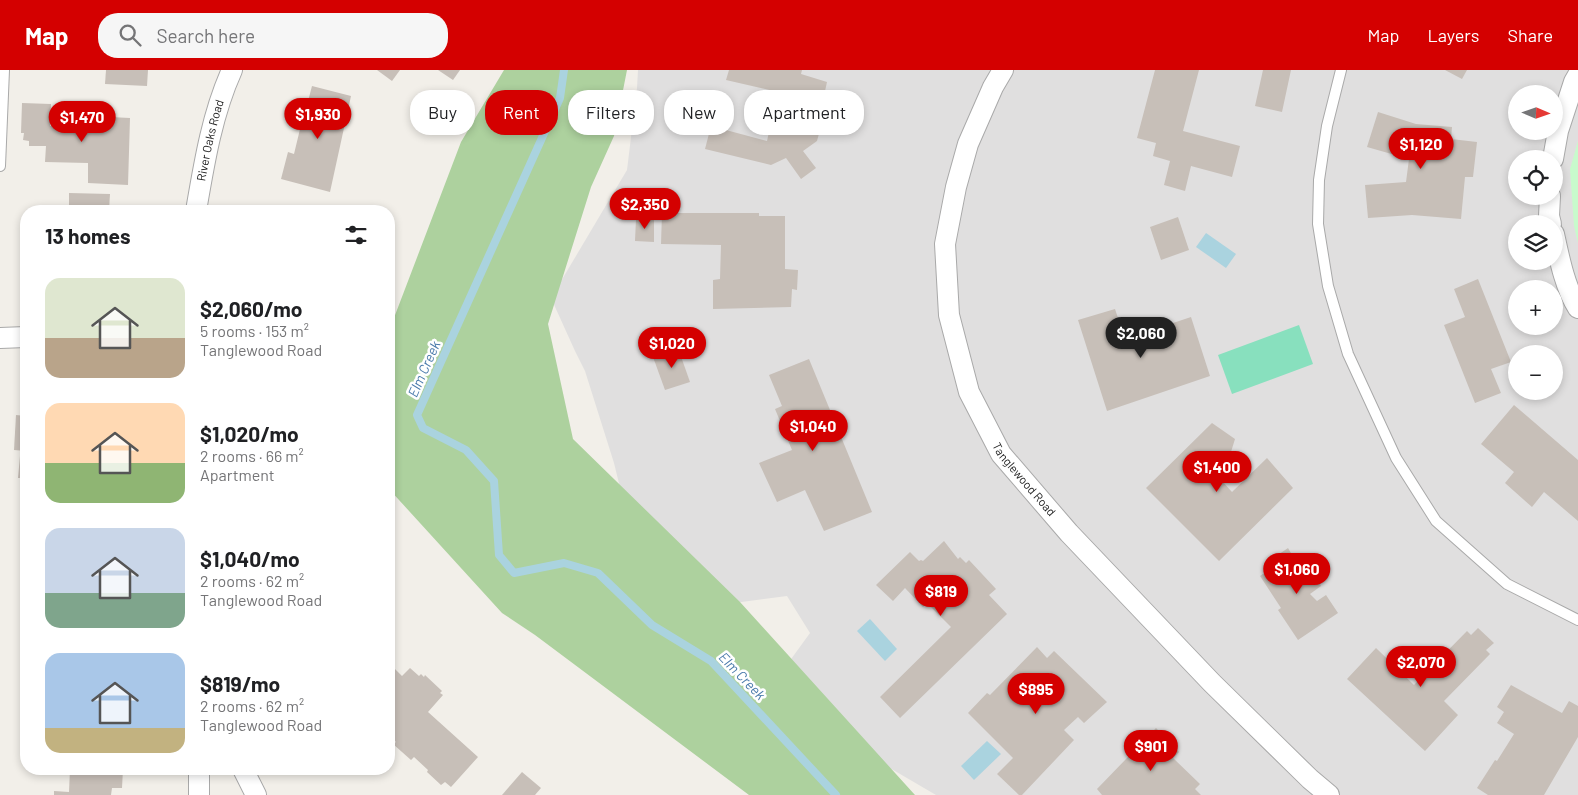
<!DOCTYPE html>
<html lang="en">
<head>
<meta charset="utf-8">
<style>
	body { margin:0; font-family:Barlow,sans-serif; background:#f6f6f6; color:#202124; height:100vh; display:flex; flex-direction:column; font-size:19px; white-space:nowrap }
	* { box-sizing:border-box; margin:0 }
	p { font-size:16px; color:#757577 }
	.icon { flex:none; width:28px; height:28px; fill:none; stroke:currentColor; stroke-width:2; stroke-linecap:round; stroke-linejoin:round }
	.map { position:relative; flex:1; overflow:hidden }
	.details { position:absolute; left:20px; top:135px; width:375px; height:570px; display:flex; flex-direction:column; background:#fff; border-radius:20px; box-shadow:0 2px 8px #0003 }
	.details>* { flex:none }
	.hud { position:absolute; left:410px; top:20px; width:475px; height:45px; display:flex; gap:10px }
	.needle { width:32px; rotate:92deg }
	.fabs { position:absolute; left:1508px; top:15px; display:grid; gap:10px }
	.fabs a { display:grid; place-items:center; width:55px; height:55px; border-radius:50%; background:#fff; box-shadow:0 2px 8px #0003; font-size:25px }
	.price { position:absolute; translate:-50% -42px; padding:0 11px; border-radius:18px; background:#d40000; color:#fff; font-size:16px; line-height:32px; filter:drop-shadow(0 1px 2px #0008) }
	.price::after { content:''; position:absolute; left:50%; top:30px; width:15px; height:11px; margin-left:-8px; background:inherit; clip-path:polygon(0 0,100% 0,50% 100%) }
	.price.selected { background:#222; color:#fff }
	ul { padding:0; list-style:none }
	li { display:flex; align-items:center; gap:15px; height:125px; padding:0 25px }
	li span { display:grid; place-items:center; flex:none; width:140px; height:100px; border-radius:15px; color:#555 }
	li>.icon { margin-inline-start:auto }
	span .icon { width:60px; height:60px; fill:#fffc; stroke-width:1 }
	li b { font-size:21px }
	h2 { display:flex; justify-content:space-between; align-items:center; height:60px; padding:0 25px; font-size:21px }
	.tag { padding:0 18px; border-radius:20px; background:#fff; box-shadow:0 2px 8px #0003; font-size:18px; line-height:45px }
	.tag.selected { background:#d40000; color:#fff }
	header { display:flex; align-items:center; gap:30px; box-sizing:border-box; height:70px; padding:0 25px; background:#d40000; color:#fff }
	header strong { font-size:24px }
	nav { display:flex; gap:28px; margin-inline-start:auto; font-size:18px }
	.search { width:350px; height:45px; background:#f6f6f6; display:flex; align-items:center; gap:12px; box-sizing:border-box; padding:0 18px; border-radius:20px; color:#757577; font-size:19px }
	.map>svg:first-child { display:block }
	.residential { fill:#e0dfdf; fill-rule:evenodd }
	.forest { fill:#add19e }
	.park { fill:#c8facc }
	.pitch { fill:#88e0be }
	.water { fill:#aad3df }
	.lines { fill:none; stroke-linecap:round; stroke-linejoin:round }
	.stream { stroke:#aad3df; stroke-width:8 }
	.building { fill:#c7bfb8 }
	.service-casing { stroke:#a9a9a9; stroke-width:12 }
	.minor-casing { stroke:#a9a9a9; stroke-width:22 }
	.service { stroke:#fff; stroke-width:10 }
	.minor { stroke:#fff; stroke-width:20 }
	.labels { text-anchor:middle; stroke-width:5; stroke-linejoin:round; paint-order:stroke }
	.street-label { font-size:12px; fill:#222; stroke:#fff }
	.water-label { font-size:14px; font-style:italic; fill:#4a7aab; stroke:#fff }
</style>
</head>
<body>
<header>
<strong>Map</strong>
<div class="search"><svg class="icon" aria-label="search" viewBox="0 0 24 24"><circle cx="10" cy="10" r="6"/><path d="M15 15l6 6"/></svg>Search here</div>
<nav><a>Map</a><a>Layers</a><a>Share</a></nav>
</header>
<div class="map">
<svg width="1578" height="725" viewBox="0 0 1578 725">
	<rect width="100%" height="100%" fill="#f2efe9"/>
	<path class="residential" d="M 638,0 L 1578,0 L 1578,725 L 936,725 L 765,625 L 810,563 L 787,526 L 651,544 L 614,393 L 585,301 L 575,281 L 551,228 L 627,100 L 637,18 ZM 1516,24 L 1554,24 L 1554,61 L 1516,61 ZM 1516,89 L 1554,89 L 1554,126 L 1516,126 ZM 1516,154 L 1554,154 L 1554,191 L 1516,191 ZM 1516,219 L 1554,219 L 1554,256 L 1516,256 ZM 1516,284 L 1554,284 L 1554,321 L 1516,321 Z"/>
	<polygon class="forest" points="504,0 627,0 614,66 591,117 548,254 573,369 740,532 915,725 749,725 535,565 502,543 389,419 389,261 461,72"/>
	<polygon class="park" points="1578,71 1578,173 1574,156 1570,99"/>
	<polygon class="pitch" points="1299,255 1313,294 1232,324 1218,285"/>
	<g class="water">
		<polygon points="1206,163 1236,184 1226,198 1196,177"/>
		<polygon points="870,549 897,579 885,591 857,561"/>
		<polygon points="987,671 1001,684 974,710 961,696"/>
	</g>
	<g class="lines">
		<polyline class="stream" points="564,0 560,28 417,345 423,358 466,380 494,411 499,485 514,503 564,493 598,503 652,555 711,591 836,725"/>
	</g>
	<g class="building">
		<polygon points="106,0 148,0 147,16 105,14"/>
		<polygon points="377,0 400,0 392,11"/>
		<polygon points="438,0 460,0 453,10"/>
		<polygon points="729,0 802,0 801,4 827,12 820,44 824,45 817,71 803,81 816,98 801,109 786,88 771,95 705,79 711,56 767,71 778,22 726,10"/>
		<polygon points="1155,0 1199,0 1183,61 1240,76 1232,107 1191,96 1185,121 1164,115 1170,91 1153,86 1156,73 1137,68"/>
		<polygon points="1263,0 1291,0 1282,42 1255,36"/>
		<polygon points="1445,0 1467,0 1462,9"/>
		<polygon points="312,16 351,26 330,122 281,109 288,82 294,84 301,55 297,53 300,38 306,39"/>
		<polygon points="22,33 51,34 50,56 89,58 90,46 130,48 128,115 88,113 88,93 45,92 46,76 29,76 29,71 23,70 24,63 21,63"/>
		<polygon points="1378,42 1416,54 1452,57 1451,69 1477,72 1473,107 1465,107 1461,149 1412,145 1368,148 1365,115 1406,112 1409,89 1367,77"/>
		<polygon points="69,123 110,124 109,141 69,141"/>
		<polygon points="662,143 759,143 759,146 785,146 785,199 798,200 797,220 792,219 791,237 713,239 713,210 720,209 721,175 661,174"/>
		<polygon points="1178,147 1189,180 1161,190 1150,157"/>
		<polygon points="636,149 654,149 654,172 635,171"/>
		<polygon points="1478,209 1511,292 1491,299 1501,323 1475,333 1444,255 1465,247 1454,219"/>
		<polygon points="1115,239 1125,269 1191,247 1210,306 1107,341 1078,250"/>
		<polygon points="678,278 690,312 665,320 653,287"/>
		<polygon points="809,289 872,442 824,461 805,420 777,432 759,393 792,380 775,339 782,336 769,305"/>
		<polygon points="1514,335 1578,390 1578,451 1544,422 1532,437 1505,413 1514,402 1481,374"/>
		<polygon points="16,345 26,346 26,381 14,380"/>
		<polygon points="1212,353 1235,369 1222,411 1232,422 1267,388 1293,418 1219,491 1146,418"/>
		<polygon points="20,386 26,386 26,408 18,408"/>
		<polygon points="944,471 958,489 960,487 966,493 969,490 996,519 989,525 1007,544 900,648 880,627 951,557 927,533 923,537 905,518 893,531 876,515 910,482 919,491 921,490 923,491"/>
		<polygon points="1288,478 1301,500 1310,496 1321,516 1310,524 1317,531 1326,525 1338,543 1298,570 1278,540 1281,538 1260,506 1270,499 1266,493"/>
		<polygon points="1478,558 1494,573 1486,580 1490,584 1444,631 1458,645 1425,681 1347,609 1376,578 1414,615 1467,561 1471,565"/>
		<polygon points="1037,577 1047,588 1054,581 1107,632 1084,653 1078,647 1064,660 1074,670 1022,725 1019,725 997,704 1013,688 968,643 987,623 990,625"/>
		<polygon points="389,593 402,606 410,598 419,606 421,604 424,607 425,605 442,621 440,623 443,625 428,642 478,687 451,717 445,712 441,715 427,702 428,700 414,687 411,690 393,674 396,672 389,665"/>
		<polygon points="1511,615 1562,643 1569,631 1578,636 1578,667 1544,725 1488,725 1477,718 1495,690 1497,691 1514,664 1497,653 1504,642 1497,637"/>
		<polygon points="1156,658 1179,682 1173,688 1200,714 1195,719 1201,725 1102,725 1097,719"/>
		<polygon points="70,699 123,699 122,718 112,718 111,725 54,725 54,721 69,722"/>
		<polygon points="522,702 541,718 535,725 502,725"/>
	</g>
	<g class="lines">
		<defs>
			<g id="service">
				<polyline points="1341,0 1327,56 1319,110 1318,154 1328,216 1348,284 1396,388 1436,451 1507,514 1578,550"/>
				<polyline points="0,96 4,0"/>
			</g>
			<g id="minor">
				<path id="s1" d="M 1003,0 L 993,17 L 968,74 L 956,117 L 945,174 L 949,245 L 969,322 L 1001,384 L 1069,463 L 1212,613 L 1310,709 L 1329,725"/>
				<polyline points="1553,89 1558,61 1574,12 1578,5"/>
				<polyline points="1550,126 1549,146 1551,154"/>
				<path id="s2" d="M 196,141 C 204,94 212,44 232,0"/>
				<path d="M 1554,164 C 1559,187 1565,218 1578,238"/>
				<polyline points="0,268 26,267"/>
				<polyline points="199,699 199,725"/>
				<polyline points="243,699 256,725"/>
			</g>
		</defs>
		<use href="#service" class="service-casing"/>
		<use href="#minor" class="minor-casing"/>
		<use href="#service" class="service"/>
		<use href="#minor" class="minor"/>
	</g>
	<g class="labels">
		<g class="street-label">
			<text dy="4" stroke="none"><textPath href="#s2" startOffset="72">River Oaks Road</textPath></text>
			<text dy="4" stroke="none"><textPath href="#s1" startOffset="439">Tanglewood Road</textPath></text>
		</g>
		<g class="water-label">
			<text transform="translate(424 299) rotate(-66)" y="5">Elm Creek</text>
			<text transform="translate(742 606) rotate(46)" y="5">Elm Creek</text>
		</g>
	</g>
</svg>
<div class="fabs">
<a><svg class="needle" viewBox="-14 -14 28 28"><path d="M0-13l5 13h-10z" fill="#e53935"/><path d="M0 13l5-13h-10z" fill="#757577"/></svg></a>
<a><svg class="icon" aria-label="locate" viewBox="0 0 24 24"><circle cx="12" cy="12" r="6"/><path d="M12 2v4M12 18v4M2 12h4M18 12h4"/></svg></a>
<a><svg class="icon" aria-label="layers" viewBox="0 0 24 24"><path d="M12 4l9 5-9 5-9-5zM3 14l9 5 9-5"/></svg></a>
<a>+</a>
<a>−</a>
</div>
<b class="price" style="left:318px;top:70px">$1,930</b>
<b class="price" style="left:82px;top:73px">$1,470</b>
<b class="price" style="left:1421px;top:100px">$1,120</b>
<b class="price" style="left:645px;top:160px">$2,350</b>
<b class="price selected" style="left:1141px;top:289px">$2,060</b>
<b class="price" style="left:672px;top:299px">$1,020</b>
<b class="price" style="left:813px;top:382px">$1,040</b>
<b class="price" style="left:1217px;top:423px">$1,400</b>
<b class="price" style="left:1297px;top:525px">$1,060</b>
<b class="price" style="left:941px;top:547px">$819</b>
<b class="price" style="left:1421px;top:618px">$2,070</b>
<b class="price" style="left:1036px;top:645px">$895</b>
<b class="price" style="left:1151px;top:702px">$901</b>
<div class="hud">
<a class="tag">Buy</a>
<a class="tag selected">Rent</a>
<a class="tag">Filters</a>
<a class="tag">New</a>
<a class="tag">Apartment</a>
</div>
<section class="details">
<h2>13 homes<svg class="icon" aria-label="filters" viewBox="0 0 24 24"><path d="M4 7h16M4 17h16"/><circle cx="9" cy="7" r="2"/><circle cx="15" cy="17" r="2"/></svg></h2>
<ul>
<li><span style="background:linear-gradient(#dfe7d0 60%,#b9a48a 0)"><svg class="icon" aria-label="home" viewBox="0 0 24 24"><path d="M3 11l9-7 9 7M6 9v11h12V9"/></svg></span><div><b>$2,060/mo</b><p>5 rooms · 153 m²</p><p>Tanglewood Road</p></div></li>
<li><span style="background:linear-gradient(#ffd9b3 60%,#8fb573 0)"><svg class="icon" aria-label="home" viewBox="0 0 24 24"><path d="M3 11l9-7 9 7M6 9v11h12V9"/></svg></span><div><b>$1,020/mo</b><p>2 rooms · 66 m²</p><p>Apartment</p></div></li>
<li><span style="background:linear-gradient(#c9d6e8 65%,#7fa58c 0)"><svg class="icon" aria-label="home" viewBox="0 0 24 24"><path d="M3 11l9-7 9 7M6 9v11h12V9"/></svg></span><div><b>$1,040/mo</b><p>2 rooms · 62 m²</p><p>Tanglewood Road</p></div></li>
<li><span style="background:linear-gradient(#a9c7e8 75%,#c2b280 0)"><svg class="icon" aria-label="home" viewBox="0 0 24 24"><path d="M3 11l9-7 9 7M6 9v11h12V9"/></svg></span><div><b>$819/mo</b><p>2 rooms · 62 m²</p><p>Tanglewood Road</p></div></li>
</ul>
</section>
</div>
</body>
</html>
